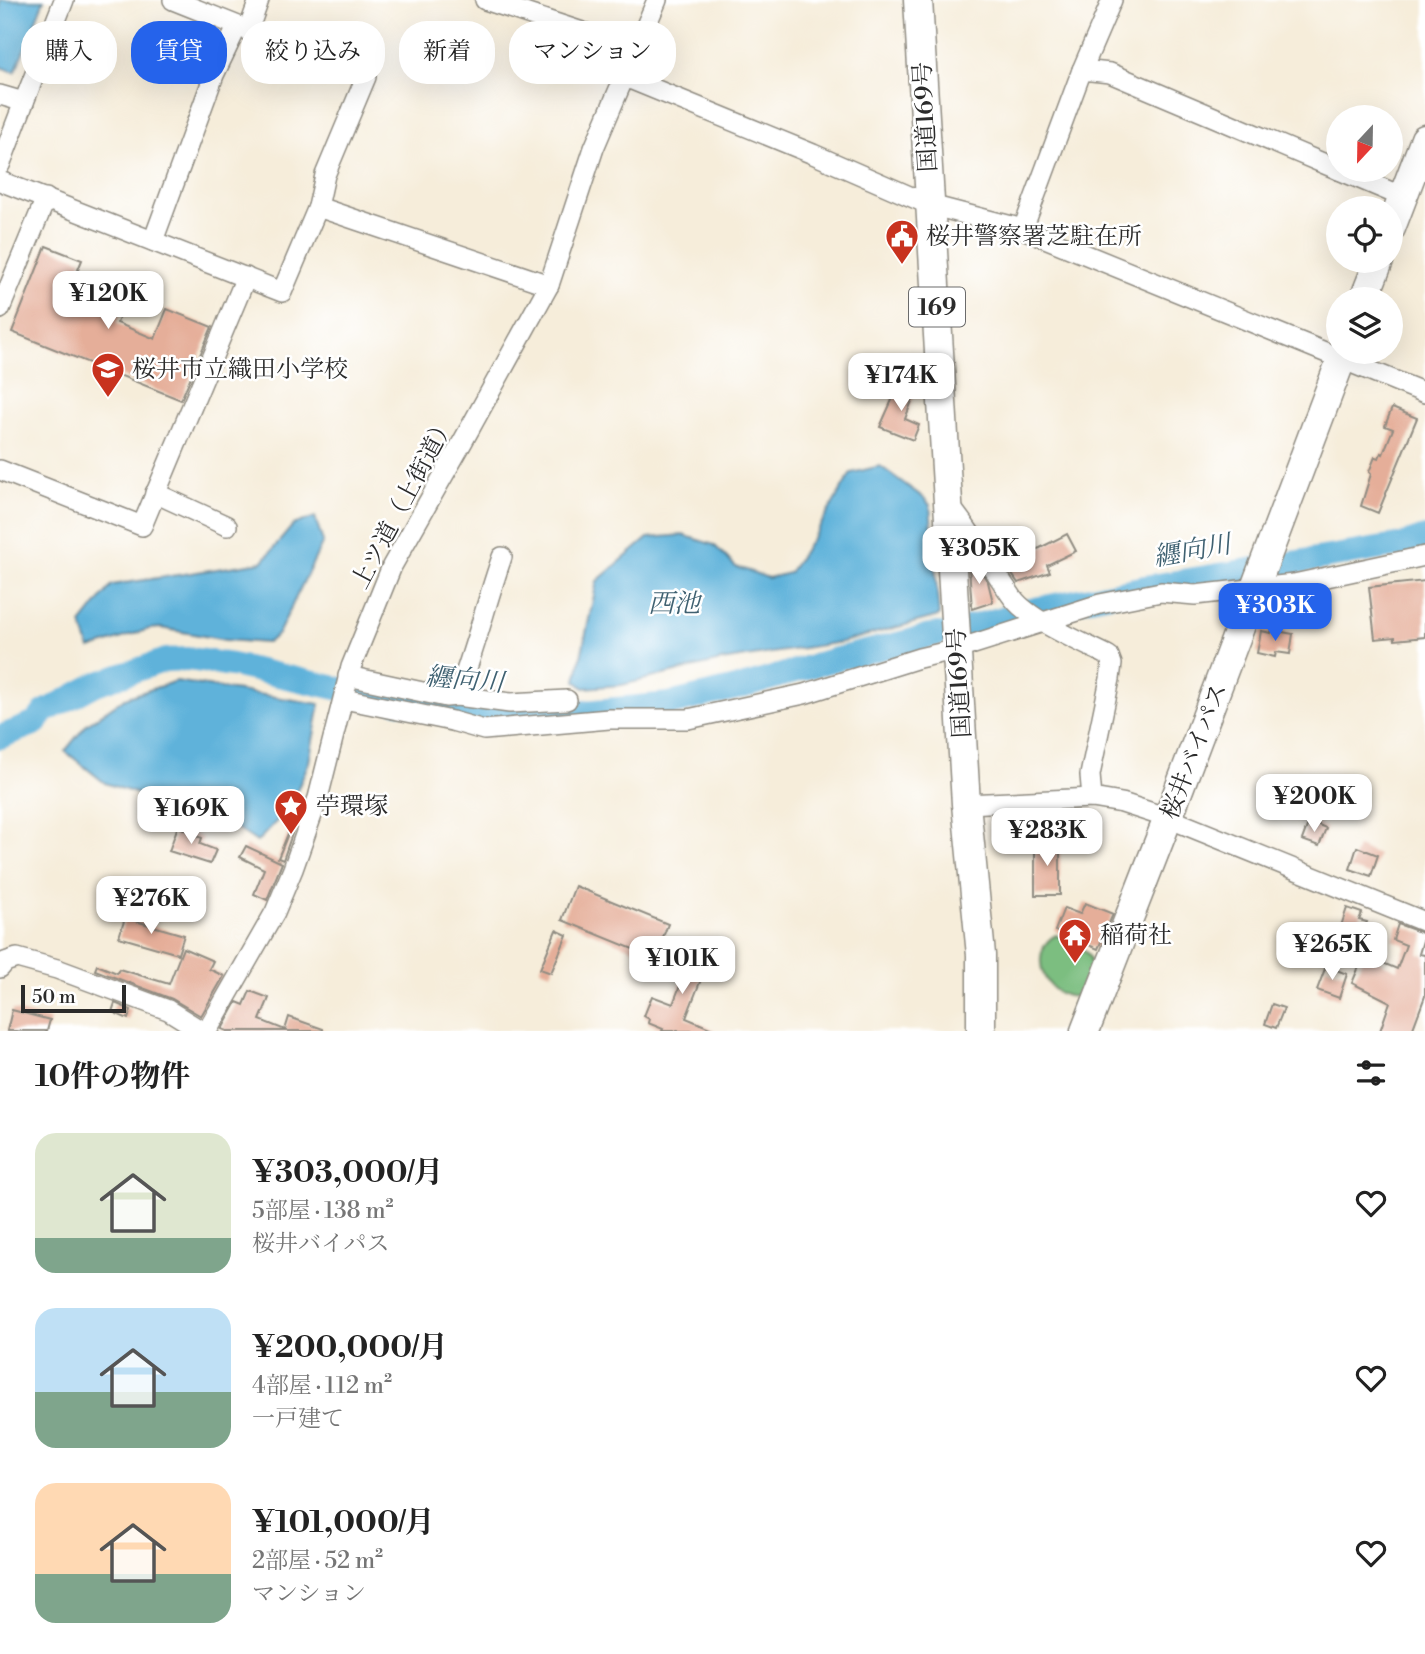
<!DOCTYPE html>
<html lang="ja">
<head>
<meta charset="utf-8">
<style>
	body { margin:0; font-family:"Libre Bodoni","Noto Serif JP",serif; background:#f2f2f2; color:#222; height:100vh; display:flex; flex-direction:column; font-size:26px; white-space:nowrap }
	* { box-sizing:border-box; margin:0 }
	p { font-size:23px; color:#767676 }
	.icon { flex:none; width:38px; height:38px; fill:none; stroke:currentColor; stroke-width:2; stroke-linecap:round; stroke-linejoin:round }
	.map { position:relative; height:1031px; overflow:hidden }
	.side { display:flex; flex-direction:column; background:#fff; flex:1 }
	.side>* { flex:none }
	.top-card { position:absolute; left:21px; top:21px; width:700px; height:63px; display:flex; gap:14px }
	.needle { width:46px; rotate:202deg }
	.buttons { position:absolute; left:1326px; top:105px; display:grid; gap:14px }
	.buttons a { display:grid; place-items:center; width:77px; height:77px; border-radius:50%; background:#fff; box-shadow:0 7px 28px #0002; font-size:35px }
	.scale { position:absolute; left:21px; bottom:18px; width:105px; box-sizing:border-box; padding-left:7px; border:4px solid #2b2b2b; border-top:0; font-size:19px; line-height:24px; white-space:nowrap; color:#2b2b2b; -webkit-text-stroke:5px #fff; paint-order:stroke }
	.price { position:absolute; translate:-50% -60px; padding:0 16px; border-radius:14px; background:#fff; color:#222; font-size:23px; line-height:46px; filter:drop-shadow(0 2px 4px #0008) }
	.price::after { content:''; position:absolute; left:50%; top:42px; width:21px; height:16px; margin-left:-10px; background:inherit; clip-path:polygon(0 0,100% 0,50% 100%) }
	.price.current { background:#2563eb; color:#fff }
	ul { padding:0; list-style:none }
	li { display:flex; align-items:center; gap:21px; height:175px; padding:0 35px }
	li span { display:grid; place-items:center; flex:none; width:196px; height:140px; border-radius:21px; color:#555 }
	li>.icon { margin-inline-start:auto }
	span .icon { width:84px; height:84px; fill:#fffc; stroke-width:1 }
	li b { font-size:30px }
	h2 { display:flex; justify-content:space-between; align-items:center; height:84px; padding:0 35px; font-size:30px }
	.pill { padding:0 24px; border-radius:28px; background:#fff; box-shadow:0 7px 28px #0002; font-size:24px; line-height:63px }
	.pill.current { background:#2563eb; color:#fff }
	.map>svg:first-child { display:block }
	.forest { fill:#7cbe80; stroke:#547456; stroke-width:2 }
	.water { fill:#5eb2da; stroke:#446e82; stroke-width:2 }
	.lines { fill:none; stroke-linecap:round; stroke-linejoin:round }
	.river { stroke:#5eb2da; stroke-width:24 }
	.building { fill:#e5ae99 }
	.minor-casing { stroke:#908c82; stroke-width:22 }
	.highway-casing { stroke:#908c82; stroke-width:31 }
	.minor { stroke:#fff; stroke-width:19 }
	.highway { stroke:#fff; stroke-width:28 }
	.labels { text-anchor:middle; stroke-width:5; stroke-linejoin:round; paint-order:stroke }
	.shield { fill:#fff; stroke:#6b6b6b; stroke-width:2 }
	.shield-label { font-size:23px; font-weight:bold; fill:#2b2b2b }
	.street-label { font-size:24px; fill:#2b2b2b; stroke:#fff }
	.poi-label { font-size:24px; fill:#2b2b2b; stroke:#fff; text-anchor:start }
	.water-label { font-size:26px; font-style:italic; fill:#3f6171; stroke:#fff }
</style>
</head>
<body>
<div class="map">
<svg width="1425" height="1031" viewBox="0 0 1425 1031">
	<rect width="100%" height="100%" fill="#fff"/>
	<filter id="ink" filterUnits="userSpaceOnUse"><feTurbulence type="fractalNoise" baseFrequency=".0143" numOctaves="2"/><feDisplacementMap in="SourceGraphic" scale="14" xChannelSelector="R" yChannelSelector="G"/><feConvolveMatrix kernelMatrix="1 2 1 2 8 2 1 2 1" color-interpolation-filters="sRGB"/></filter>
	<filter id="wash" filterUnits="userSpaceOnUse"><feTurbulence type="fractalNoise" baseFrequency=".00686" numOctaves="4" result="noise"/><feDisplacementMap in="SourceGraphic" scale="28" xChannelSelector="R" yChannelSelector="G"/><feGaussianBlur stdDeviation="1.57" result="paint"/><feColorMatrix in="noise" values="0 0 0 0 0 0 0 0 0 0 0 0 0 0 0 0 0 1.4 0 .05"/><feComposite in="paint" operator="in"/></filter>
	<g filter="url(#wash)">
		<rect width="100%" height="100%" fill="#f6edda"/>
		<path class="forest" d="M 1056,935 C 1091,949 1102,960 1080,996 C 1044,1002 1026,950 1056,935 Z"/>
		<g class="water">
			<polygon points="0,0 44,0 15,72 0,67"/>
			<polygon points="880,466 924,498 930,505 939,616 842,642 721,661 622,685 584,688 576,681 597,581 648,538 683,535 714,545 736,567 749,571 768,578 789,573 817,531 851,473"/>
			<polygon points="315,517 323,542 278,634 267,643 225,640 161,628 149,629 90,649 81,624 112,585 262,562 293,525"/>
			<polygon points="176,681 320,704 309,762 290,807 257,842 233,826 105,783 65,751 87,724 125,698"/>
		</g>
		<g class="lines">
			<g class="river">
				<polyline points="970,627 1035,609 1145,587 1402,545 1425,537"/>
				<polyline points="0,737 36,723 44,712 96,684 166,660 189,659 232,665 400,702 483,713 554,715 669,704 749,685 825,662 938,634"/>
			</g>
		</g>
		<g id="blocks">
			<g class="building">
				<polygon points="46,246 82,260 68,294 120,315 117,323 155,339 167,309 212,327 181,400 12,332"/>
				<polygon points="900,382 917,388 905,419 919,425 913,440 880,427"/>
				<polygon points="1392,408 1417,418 1378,513 1361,506 1371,474 1369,472 1375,457 1379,458 1381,453 1383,454 1393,429 1385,426"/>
				<polygon points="1067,534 1076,551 1047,565 1050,572 1018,583 1003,561 1040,548"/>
				<polygon points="968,552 988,582 993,602 972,609"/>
				<polygon points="1425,581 1425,637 1395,640 1395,637 1375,639 1369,587"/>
				<polygon points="1272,630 1293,634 1290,654 1276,652 1275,657 1257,653 1261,631 1271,633"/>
				<polygon points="1309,821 1326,828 1319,846 1302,840"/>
				<polygon points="292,824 295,825 283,860 278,858"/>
				<polygon points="178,826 202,838 200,844 216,850 210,864 169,851"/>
				<rect x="1035" y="840" width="25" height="55"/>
				<polygon points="246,846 282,863 267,900 254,894 264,869 240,857"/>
				<polygon points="1357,847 1378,855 1371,876 1350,869"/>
				<polygon points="575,886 668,924 655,958 562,920"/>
				<polygon points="1085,903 1113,914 1098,949 1055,931 1064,908 1080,914"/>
				<polygon points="1347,908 1362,913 1359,920 1367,922 1359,945 1337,938"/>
				<polygon points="125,918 184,935 178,954 119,937"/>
				<polygon points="1398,924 1425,934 1419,954 1425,955 1425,996 1412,1031 1380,1031 1390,1002 1352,983 1364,955 1397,969 1406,945 1393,940"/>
				<polygon points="556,930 567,935 551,973 540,969"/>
				<polygon points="698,939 714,946 686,1018 717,1031 662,1031 663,1029 648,1023 649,1019 644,1016 652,996 673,1004"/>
				<polygon points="183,948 213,961 209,969 224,976 201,1016 172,999 95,970 97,965 117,973 119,969 169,984"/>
				<polygon points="1326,966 1347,974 1339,998 1317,990"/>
				<polygon points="250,991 269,998 260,1020 285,1030 289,1017 323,1029 323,1031 227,1031 222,1029 237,1002 244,1005"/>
				<polygon points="115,1003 131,1010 128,1019 112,1012"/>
				<polygon points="1272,1004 1284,1008 1276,1028 1265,1024"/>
				<polygon points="12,1010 50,1020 47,1031 7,1031"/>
			</g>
		</g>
	</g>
	<g filter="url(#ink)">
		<use href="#blocks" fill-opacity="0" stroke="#908c82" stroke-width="2"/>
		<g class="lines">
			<defs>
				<g id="minor">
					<polyline points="485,0 637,50"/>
					<polyline points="248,31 259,0"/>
					<polyline points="1082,70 1110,73 1339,170"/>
					<polyline points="625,77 813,154 930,205 1023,229 1425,393"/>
					<polyline points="0,95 24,102 0,165"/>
					<polyline points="24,102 64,0"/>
					<polyline points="1339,170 1403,197"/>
					<polyline points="0,181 282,292 318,207 325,175 366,77 173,0"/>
					<polyline points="318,207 549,285"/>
					<polyline points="1023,229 1082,70 1112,0"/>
					<polyline points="153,241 214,75 237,27"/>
					<polyline points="0,309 46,198"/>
					<polyline points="0,470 142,526 246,277"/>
					<polyline points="155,493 227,526"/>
					<path d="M 949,505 C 973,534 991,567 1013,598 C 1029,620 1083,643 1109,656 L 1112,664 L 1110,679 L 1090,775 L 1092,798"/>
					<polyline points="348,676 446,697 457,696 510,703 567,700"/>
					<path d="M 457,696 C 475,650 486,603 502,557"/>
					<polyline points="344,699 452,721 484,730 609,719 688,719 804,694 919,658 958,649 1100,604 1161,592 1195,595 1294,584 1425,556"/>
					<polyline points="966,804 1092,798 1122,803 1168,818 1425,922"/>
					<polyline points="0,968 5,962 17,958 57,969 168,1010 202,1031"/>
					<polyline points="207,1031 275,912 293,869 318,798 351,667 392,566 463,441 549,285 594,148 657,0"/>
				</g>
				<g id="highway">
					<polyline points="918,0 966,804 981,955 981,1031"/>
					<polyline points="1391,228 1425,139"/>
					<polyline points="1364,299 1379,261"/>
					<polyline points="1085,1031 1168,818 1344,352"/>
				</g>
			</defs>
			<use href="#minor" class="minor-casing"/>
			<use href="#highway" class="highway-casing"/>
			<use href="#minor" class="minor"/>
			<use href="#highway" class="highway"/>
		</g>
	</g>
	<defs>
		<symbol id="civic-pin" viewBox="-11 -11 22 30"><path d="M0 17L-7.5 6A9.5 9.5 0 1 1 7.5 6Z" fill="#c8321e" stroke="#fff"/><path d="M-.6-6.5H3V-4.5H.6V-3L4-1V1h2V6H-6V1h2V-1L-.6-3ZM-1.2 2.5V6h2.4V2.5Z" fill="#fff"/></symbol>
		<symbol id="school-pin" viewBox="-11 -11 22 30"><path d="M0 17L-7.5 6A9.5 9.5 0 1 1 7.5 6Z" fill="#c8321e" stroke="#fff"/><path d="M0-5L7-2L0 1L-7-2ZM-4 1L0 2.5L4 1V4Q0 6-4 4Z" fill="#fff"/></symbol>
		<symbol id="sight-pin" viewBox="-11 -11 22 30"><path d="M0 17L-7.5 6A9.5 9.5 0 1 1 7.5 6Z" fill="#c8321e" stroke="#fff"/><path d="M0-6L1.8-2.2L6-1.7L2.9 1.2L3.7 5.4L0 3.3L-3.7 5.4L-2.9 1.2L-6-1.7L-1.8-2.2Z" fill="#fff"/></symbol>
		<symbol id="temple-pin" viewBox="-11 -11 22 30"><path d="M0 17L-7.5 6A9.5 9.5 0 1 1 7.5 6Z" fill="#c8321e" stroke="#fff"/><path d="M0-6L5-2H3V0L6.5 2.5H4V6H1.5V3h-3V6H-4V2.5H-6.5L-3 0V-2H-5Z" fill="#fff"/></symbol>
	</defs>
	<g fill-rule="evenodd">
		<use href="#civic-pin" x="883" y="217" width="38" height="52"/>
		<use href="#school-pin" x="89" y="350" width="38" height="52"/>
		<use href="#sight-pin" x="272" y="787" width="38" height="52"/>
		<use href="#temple-pin" x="1056" y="916" width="38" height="52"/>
	</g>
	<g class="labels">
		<rect class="shield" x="909" y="287.5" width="56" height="39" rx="5"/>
		<g class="shield-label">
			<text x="937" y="315">169</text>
		</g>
		<g class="street-label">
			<text transform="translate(925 117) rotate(-93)" y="8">国道169号</text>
			<text transform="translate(403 502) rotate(-62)" y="8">上ツ道（上街道）</text>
			<text transform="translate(959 683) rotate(-93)" y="8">国道169号</text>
			<text transform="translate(1194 751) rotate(-69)" y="8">桜井バイパス</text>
		</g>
		<g class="poi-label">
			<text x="926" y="244">桜井警察署芝駐在所</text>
			<text x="132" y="377">桜井市立織田小学校</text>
			<text x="316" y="814">苧環塚</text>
			<text x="1100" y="943">稲荷社</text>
		</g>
		<g class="water-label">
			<text transform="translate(1192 550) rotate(-10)" y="9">纒向川</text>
			<text x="674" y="612">西池</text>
			<text transform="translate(465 679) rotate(5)" y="9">纒向川</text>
		</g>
	</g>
</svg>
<div class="buttons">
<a><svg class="needle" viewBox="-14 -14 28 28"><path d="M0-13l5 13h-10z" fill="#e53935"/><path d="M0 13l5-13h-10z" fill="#767676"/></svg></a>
<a><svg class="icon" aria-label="locate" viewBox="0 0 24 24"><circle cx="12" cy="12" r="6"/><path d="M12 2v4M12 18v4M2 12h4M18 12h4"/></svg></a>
<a><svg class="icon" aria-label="layers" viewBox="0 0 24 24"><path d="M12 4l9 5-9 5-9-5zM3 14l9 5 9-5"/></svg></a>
</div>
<div class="scale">50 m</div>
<b class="price" style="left:108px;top:331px">¥120K</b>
<b class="price" style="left:901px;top:413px">¥174K</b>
<b class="price" style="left:979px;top:586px">¥305K</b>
<b class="price current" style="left:1275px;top:643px">¥303K</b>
<b class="price" style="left:1314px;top:834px">¥200K</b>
<b class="price" style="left:191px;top:846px">¥169K</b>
<b class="price" style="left:1047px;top:868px">¥283K</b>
<b class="price" style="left:151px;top:936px">¥276K</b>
<b class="price" style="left:1332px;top:982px">¥265K</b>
<b class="price" style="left:682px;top:996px">¥101K</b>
<div class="top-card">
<a class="pill">購入</a>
<a class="pill current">賃貸</a>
<a class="pill">絞り込み</a>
<a class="pill">新着</a>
<a class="pill">マンション</a>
</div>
</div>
<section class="side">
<h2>10件の物件<svg class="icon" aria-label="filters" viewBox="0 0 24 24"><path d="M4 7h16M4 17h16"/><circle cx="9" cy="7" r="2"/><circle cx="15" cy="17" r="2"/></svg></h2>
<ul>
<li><span style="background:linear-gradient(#dfe7d0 75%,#7fa58c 0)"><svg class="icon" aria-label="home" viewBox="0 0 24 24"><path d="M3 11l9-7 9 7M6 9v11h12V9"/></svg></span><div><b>¥303,000/月</b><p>5部屋 · 138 m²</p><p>桜井バイパス</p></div><svg class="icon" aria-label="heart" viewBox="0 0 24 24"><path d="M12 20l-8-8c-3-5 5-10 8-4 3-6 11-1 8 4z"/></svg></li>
<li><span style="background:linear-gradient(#bfe0f5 60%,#7fa58c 0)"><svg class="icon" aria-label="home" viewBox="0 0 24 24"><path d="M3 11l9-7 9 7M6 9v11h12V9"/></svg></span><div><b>¥200,000/月</b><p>4部屋 · 112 m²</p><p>一戸建て</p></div><svg class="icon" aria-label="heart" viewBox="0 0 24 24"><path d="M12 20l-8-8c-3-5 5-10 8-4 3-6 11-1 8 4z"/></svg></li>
<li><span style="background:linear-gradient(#ffd9b3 65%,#7fa58c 0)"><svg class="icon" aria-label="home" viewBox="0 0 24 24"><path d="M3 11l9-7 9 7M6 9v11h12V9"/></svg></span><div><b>¥101,000/月</b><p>2部屋 · 52 m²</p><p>マンション</p></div><svg class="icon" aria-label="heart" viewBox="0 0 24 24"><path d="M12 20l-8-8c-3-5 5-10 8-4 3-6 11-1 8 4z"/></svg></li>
</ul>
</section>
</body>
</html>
